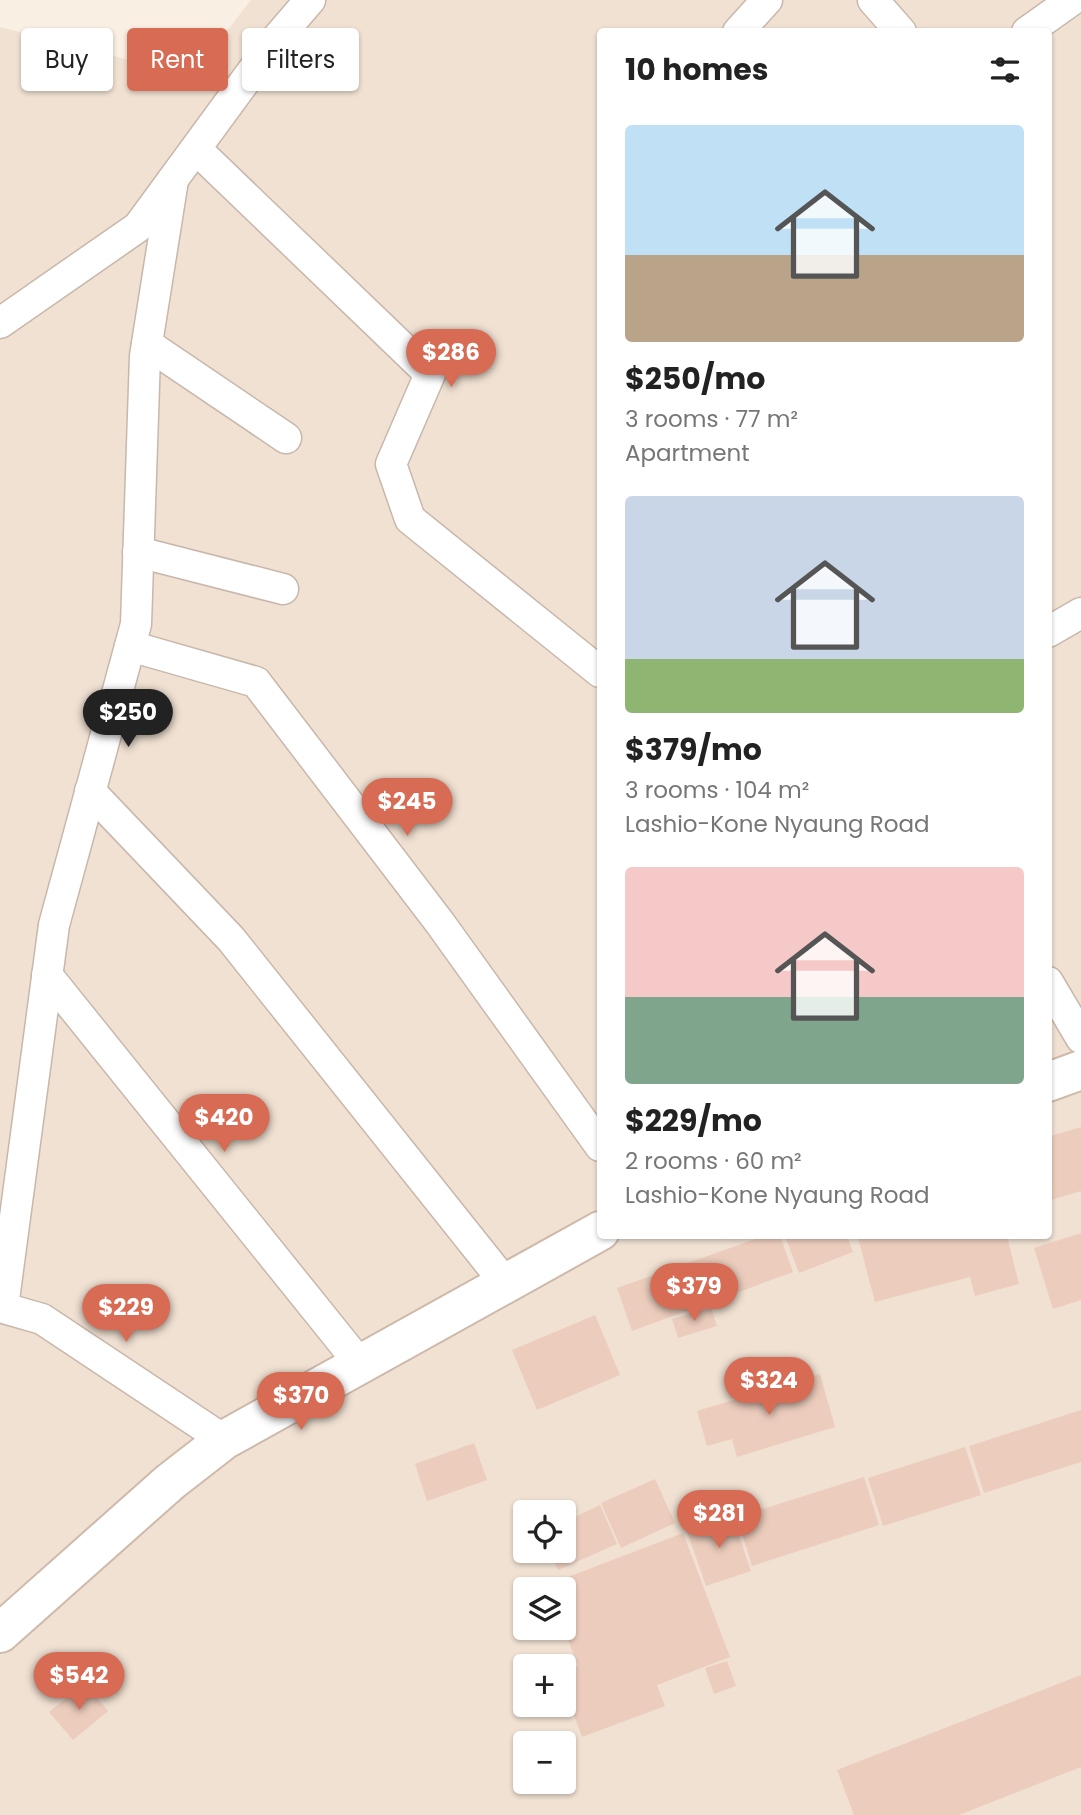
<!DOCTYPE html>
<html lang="en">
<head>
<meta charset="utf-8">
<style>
	body { margin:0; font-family:Poppins,sans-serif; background:#f6f6f6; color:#222; height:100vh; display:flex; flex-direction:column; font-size:26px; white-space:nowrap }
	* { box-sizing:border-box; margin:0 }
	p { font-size:23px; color:#767676 }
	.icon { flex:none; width:38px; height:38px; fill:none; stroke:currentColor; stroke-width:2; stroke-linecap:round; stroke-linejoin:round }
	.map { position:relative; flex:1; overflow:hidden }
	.panel { position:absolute; left:597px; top:28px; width:455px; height:1211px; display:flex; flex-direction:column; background:#fff; border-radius:7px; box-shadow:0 2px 5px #0004 }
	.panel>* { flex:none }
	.guide { position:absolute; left:21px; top:28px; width:471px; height:63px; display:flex; gap:14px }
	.fabs { position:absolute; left:513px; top:1500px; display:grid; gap:14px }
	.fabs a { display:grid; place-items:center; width:63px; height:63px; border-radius:7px; background:#fff; box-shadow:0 2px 5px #0004; font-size:35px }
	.price { position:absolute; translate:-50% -60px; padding:0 16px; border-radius:24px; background:#d76b54; color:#fff; font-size:23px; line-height:46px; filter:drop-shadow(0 2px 4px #0008) }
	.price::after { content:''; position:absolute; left:50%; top:42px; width:21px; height:16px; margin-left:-10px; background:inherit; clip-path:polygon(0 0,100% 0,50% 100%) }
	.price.current { background:#222; color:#fff }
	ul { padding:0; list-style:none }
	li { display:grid; align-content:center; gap:14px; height:371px; padding:0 28px }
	li span { display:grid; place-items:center; height:217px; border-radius:7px; color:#555 }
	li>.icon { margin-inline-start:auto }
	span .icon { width:126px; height:126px; fill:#fffc; stroke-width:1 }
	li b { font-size:30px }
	h2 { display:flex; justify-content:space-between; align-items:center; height:84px; padding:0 28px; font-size:30px }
	.chip { padding:0 24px; border-radius:7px; background:#fff; box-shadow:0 2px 5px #0004; font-size:24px; line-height:63px }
	.chip.current { background:#d76b54; color:#fff }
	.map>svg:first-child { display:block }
	.residential { fill:#f0e1d2; fill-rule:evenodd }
	.building { fill:#eccdbd }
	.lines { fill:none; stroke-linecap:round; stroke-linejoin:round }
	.street-casing { stroke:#c8b7ab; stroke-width:33 }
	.secondary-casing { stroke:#ceb9ab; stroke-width:42 }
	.street { stroke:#fff; stroke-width:30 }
	.secondary { stroke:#fff; stroke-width:38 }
</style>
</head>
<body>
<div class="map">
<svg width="1081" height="1815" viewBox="0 0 1081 1815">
	<rect width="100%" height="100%" fill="#f9efe3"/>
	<path class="residential" d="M 251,0 L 1081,0 L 1081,1815 L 0,1815 L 0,27 L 192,76 ZM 600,32 L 1048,32 L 1048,1236 L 600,1236 ZM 525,1512 L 564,1512 L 564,1550 L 525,1550 ZM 525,1589 L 564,1589 L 564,1628 L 525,1628 ZM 525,1666 L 564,1666 L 564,1704 L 525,1704 ZM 525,1743 L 564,1743 L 564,1782 L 525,1782 Z"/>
	<g class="building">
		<polygon points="1081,1127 1081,1191 1048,1201 1048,1137"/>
		<polygon points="1081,1233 1081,1300 1053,1309 1034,1248"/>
		<polygon points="764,1236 780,1236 793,1272 632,1331 617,1288"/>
		<polygon points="785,1236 847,1236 853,1252 799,1273"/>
		<polygon points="868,1236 1007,1236 1019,1284 975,1296 970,1277 875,1302 858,1238"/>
		<polygon points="711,1308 717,1326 678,1338 672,1319"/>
		<polygon points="595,1315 620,1375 537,1410 512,1350"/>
		<polygon points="820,1374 835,1427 737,1457 732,1439 707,1446 697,1411"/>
		<polygon points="1081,1410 1081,1462 984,1493 969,1446"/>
		<polygon points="474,1443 487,1480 427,1501 415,1464"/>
		<polygon points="965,1447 981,1495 883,1526 868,1478"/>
		<polygon points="864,1477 879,1525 752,1566 737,1517"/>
		<polygon points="655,1479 675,1523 621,1548 601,1503"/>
		<polygon points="600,1505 617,1544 558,1570 549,1550 564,1550 564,1522"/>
		<polygon points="731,1513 751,1571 706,1586 686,1529"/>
		<polygon points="683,1533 730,1657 657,1685 665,1706 582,1737 564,1688 564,1672 578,1666 564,1629 564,1589 549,1589 547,1585"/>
		<polygon points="727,1661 736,1686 714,1694 705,1668"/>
		<polygon points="1081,1675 1081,1767 959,1815 854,1815 837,1770"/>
		<polygon points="85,1683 108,1711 73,1740 49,1712"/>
	</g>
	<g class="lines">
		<defs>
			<g id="street">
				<polyline points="873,0 901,32"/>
				<polyline points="738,32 767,0"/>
				<polyline points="1027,32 1072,0"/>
				<polyline points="196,149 430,374 391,464 410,519 600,672"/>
				<polyline points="0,323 138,227 273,43 310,0"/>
				<polyline points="147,344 286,438"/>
				<polyline points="138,552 283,589"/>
				<polyline points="1048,632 1081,613"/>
				<polyline points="130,646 256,682 440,923 600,1146"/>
				<polyline points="90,791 231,939 506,1284"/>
				<polyline points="47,975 360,1364"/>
				<polyline points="1048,982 1081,1038"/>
				<polyline points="0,1307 42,1319 224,1440"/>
				<polyline points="3,1307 54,925 136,624 145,356 173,180"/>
			</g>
			<g id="secondary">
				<polyline points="1048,1082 1081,1070"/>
				<polyline points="0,1633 170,1482 224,1440 600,1231"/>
			</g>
		</defs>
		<use href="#street" class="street-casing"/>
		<use href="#secondary" class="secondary-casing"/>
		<use href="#street" class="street"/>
		<use href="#secondary" class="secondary"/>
	</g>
</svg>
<div class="fabs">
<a><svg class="icon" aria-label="locate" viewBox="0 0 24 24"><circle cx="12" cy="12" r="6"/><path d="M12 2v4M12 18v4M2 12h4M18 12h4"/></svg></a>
<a><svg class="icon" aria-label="layers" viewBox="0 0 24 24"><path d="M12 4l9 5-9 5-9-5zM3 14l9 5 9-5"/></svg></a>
<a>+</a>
<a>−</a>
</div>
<b class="price" style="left:451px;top:389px">$286</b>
<b class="price current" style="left:128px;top:749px">$250</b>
<b class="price" style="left:407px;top:838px">$245</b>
<b class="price" style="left:224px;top:1154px">$420</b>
<b class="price" style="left:694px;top:1323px">$379</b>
<b class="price" style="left:126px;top:1344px">$229</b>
<b class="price" style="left:769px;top:1417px">$324</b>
<b class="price" style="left:301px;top:1432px">$370</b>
<b class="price" style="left:719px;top:1550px">$281</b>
<b class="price" style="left:79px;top:1712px">$542</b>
<div class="guide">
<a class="chip">Buy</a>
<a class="chip current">Rent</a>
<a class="chip">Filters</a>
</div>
<section class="panel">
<h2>10 homes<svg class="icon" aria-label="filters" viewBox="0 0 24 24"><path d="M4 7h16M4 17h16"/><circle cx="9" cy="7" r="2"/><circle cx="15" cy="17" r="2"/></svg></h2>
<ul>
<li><span style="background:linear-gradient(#bfe0f5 60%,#b9a48a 0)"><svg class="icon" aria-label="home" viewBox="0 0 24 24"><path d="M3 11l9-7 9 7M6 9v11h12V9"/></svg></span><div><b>$250/mo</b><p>3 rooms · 77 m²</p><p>Apartment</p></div></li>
<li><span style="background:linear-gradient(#c9d6e8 75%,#8fb573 0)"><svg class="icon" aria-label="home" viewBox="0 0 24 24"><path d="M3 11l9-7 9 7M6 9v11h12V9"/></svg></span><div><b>$379/mo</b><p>3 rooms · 104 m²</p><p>Lashio-Kone Nyaung Road</p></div></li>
<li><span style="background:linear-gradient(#f6c9c9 60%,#7fa58c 0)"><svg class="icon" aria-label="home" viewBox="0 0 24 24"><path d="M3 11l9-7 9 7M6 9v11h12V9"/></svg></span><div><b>$229/mo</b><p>2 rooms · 60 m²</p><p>Lashio-Kone Nyaung Road</p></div></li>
</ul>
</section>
</div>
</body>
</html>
